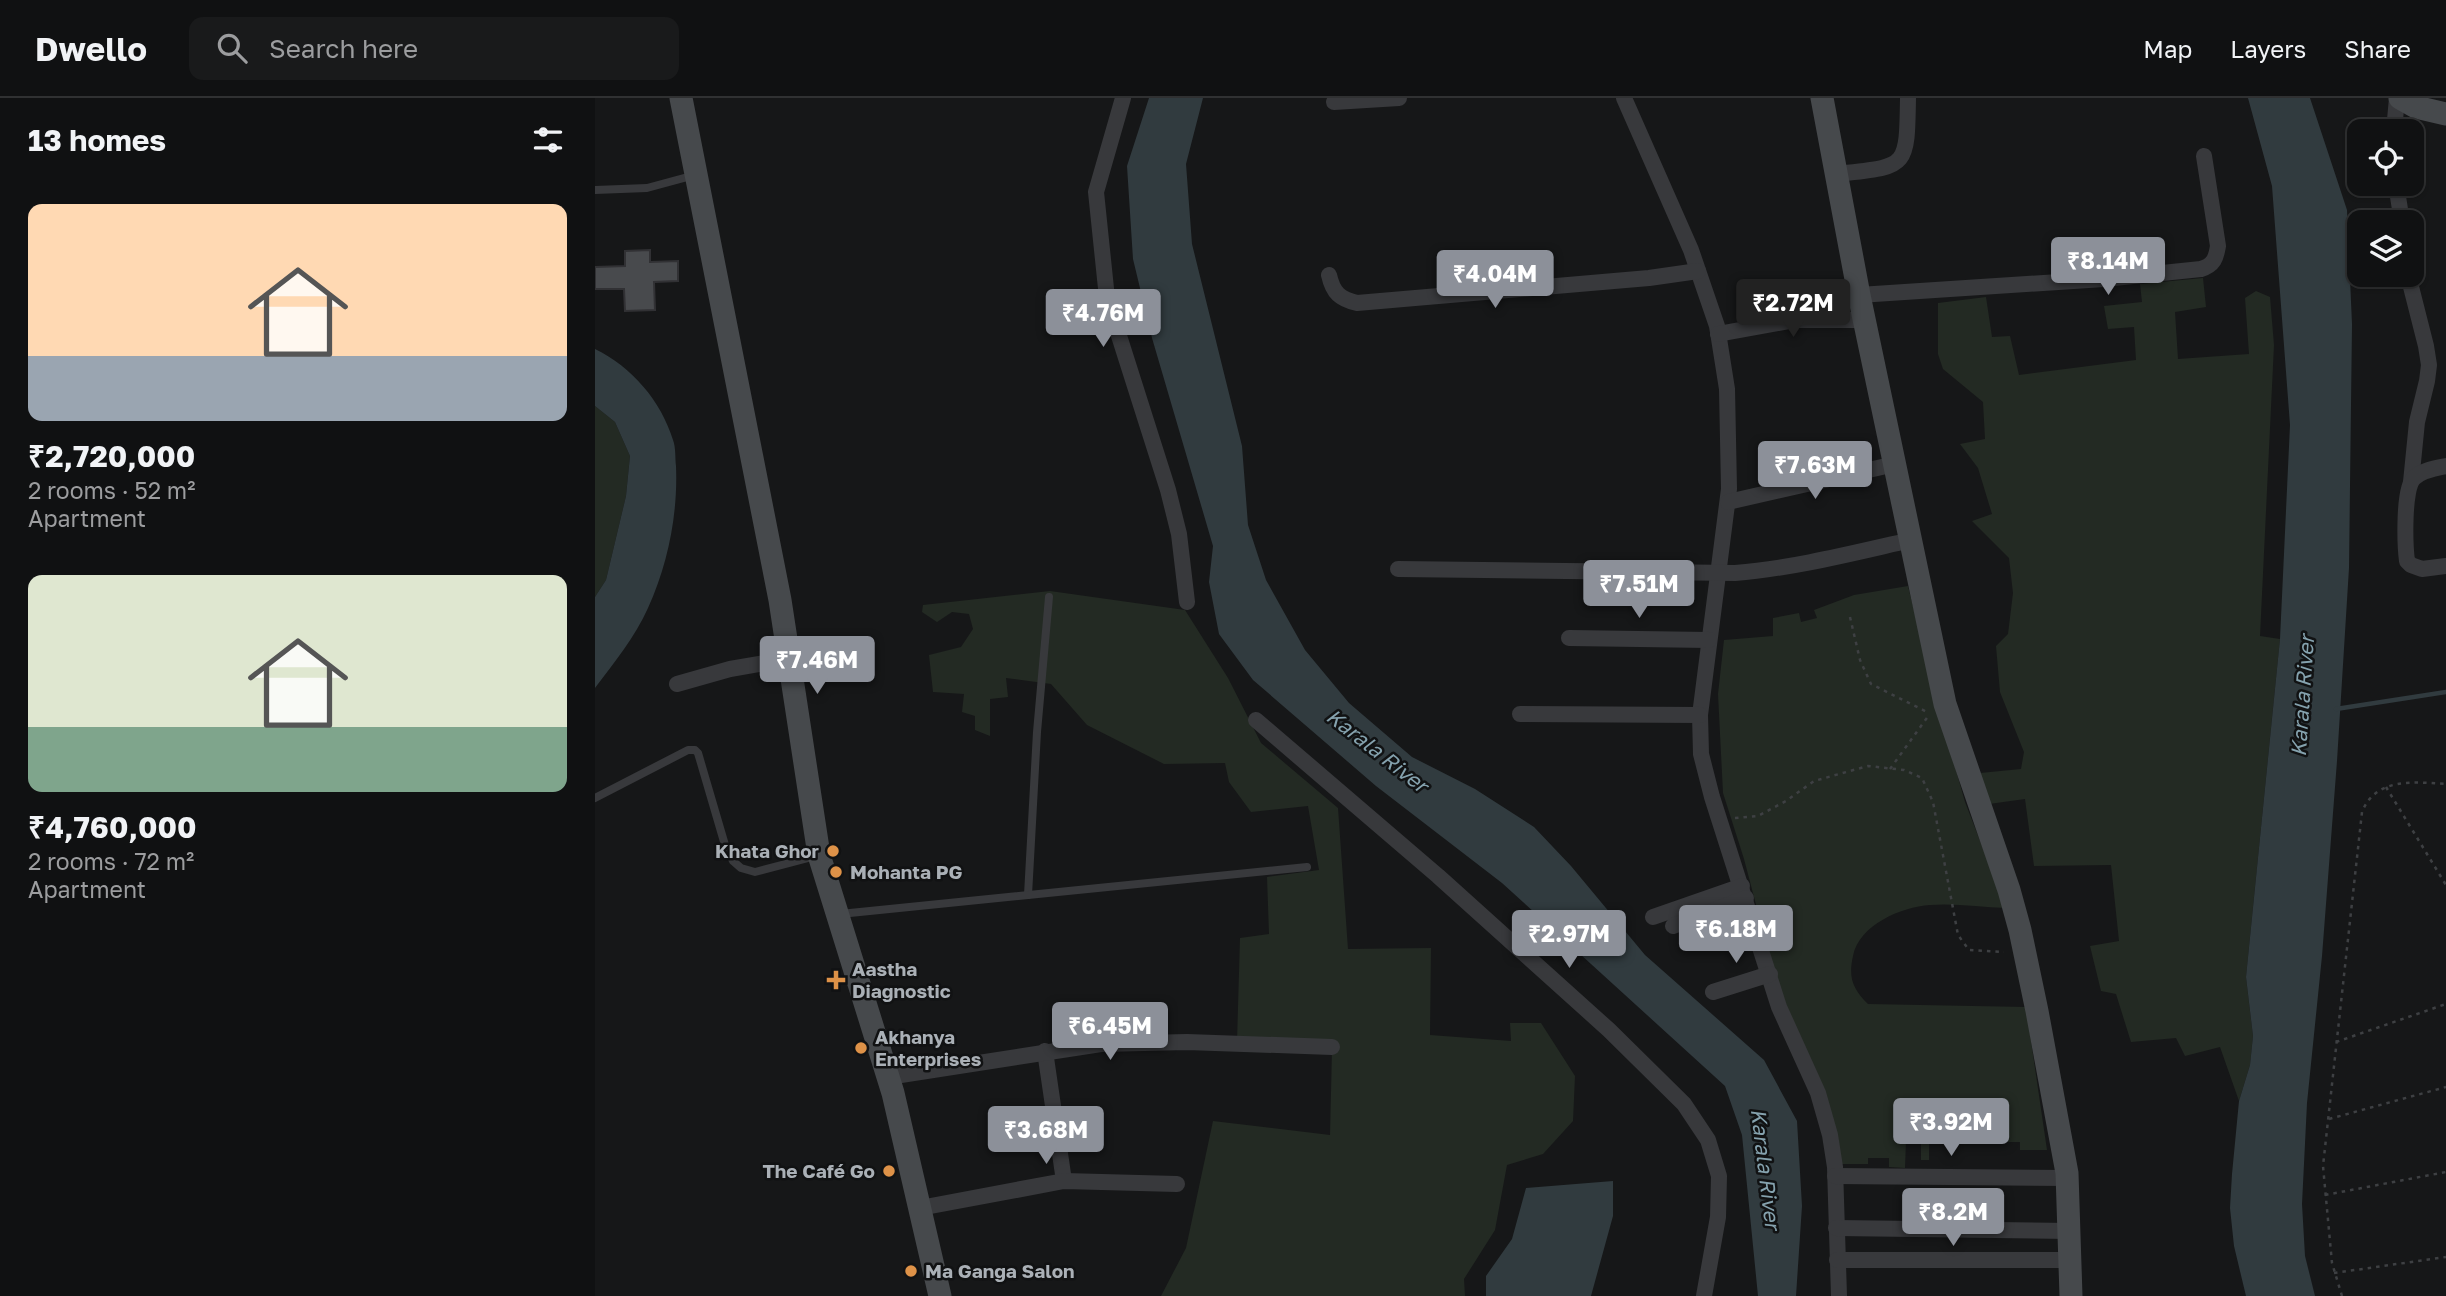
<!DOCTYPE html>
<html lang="en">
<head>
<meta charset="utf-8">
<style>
	body { margin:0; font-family:"Golos Text",sans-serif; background:#191a1b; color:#f1f3f6; height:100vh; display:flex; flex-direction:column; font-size:26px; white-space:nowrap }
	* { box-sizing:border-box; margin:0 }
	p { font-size:23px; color:#9c9d9f }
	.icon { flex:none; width:38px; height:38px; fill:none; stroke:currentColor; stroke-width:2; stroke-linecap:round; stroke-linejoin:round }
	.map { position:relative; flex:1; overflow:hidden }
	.sheet { display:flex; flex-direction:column; background:#101112; width:595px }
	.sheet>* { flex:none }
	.tools { position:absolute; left:1752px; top:21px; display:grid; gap:14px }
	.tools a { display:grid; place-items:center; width:77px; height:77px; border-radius:14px; background:#101112; box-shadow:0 2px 5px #0004,0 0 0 2px #303132; font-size:35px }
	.price { position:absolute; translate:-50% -60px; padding:0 16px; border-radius:7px; background:#8c9099; color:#fff; font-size:23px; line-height:46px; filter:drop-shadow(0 2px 4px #0008) }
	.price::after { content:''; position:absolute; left:50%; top:42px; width:21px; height:16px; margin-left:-10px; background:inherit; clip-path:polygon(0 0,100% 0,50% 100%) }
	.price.active { background:#222; color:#fff }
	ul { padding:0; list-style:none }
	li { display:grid; align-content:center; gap:14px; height:371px; padding:0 28px }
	li span { display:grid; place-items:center; height:217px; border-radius:14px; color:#555 }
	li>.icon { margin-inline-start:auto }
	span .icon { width:126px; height:126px; fill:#fffc; stroke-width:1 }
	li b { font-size:30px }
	h2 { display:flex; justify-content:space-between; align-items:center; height:84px; padding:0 28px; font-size:30px }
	header { display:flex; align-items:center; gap:42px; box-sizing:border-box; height:98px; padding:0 35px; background:#101112; border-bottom:2px solid #303132 }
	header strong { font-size:33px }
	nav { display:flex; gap:38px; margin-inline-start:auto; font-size:24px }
	.search { width:490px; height:63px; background:#191a1b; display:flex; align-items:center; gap:18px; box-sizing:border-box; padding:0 24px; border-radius:14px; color:#9c9d9f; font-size:26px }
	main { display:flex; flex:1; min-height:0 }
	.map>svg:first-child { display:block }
	.green { fill:#232a23 }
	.water { fill:#313b3f }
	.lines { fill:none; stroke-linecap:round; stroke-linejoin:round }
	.stream { stroke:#313b3f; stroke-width:4.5 }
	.building { fill:#484a4d; stroke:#313134; stroke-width:2 }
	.path { stroke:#3e4043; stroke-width:2.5; stroke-dasharray:3.5 5; stroke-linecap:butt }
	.lane { stroke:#38393c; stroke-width:8 }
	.street { stroke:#38393c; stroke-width:16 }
	.secondary { stroke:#46494c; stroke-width:23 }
	.poi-dot { fill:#de9248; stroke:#111213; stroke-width:2.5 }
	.labels { text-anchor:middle; stroke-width:5; stroke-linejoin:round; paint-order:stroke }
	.poi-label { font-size:19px; font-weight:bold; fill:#aab0b6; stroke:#111213; text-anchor:start }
	.water-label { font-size:21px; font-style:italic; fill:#85a2ae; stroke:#111213 }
</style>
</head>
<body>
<header>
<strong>Dwello</strong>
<div class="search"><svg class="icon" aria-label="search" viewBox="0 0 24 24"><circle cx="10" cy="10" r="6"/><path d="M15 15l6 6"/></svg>Search here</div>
<nav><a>Map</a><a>Layers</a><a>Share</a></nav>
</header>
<main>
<section class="sheet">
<h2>13 homes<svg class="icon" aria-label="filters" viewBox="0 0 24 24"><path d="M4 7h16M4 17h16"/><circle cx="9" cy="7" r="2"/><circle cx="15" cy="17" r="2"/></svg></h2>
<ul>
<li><span style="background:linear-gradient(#ffd9b3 70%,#9aa5b1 0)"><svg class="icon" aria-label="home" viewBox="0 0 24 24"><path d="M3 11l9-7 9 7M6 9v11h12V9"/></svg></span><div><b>₹2,720,000</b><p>2 rooms · 52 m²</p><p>Apartment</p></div></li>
<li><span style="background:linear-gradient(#dfe7d0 70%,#7fa58c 0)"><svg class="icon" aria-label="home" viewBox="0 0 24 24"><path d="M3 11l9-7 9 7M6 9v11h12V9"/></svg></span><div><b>₹4,760,000</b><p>2 rooms · 72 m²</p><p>Apartment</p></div></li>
</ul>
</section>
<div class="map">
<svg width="1851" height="1198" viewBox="0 0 1851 1198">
	<rect width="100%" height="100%" fill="#161718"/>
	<g class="green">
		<polygon points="1608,180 1611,209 1580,214 1583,261 1654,256 1650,200 1661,193 1675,199 1679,247 1665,538 1685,541 1651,879 1658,938 1655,967 1644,1003 1625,949 1590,958 1581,940 1536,944 1521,896 1506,893 1495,848 1524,843 1516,767 1439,768 1430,701 1394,706 1385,675 1426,671 1429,654 1405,594 1401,548 1413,536 1418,495 1414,460 1377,423 1397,416 1383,370 1365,346 1390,341 1388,304 1348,271 1343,256 1343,205 1391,199 1397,239 1415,238 1424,277 1541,262 1539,229 1513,231 1509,208 1547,204 1545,186"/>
		<polygon points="0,308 20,324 35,358 31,398 11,482 0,499"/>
		<path d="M 1313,488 L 1341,602 L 1370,704 L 1411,810 C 1386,809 1359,805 1335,807 C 1306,809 1264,827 1258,858 C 1253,880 1258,891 1273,906 L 1431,909 L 1452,1052 L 1425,1052 L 1425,1044 L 1334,1044 L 1334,1062 L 1326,1062 L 1326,1044 L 1311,1043 L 1310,1070 L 1294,1069 L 1294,1060 L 1273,1060 L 1273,1066 L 1245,1066 L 1187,905 L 1149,761 L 1128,695 L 1123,596 L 1129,542 L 1178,538 L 1178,520 L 1204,515 L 1206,524 L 1222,520 L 1219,512 L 1259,497 Z"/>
		<polygon points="455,493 590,512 633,580 666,645 743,710 753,851 836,850 835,937 916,943 915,925 946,925 980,978 978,1023 948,1056 912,1067 900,1132 869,1181 870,1198 566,1198 591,1150 618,1023 735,1037 737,951 642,944 645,840 674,836 672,779 724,772 713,708 656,714 634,684 630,665 569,666 492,627 456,586 411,580 413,599 395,601 395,638 380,632 380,618 367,614 369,596 338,594 334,557 366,549 378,531 374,516 357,514 342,524 327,514 328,507"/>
	</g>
	<g class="water">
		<polygon points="554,0 608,0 591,66 597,146 647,348 653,427 671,482 710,552 754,605 817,659 880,691 939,729 976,768 1050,857 1169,962 1202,1023 1207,1108 1201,1198 1163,1198 1147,1037 1130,988 907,785 781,688 658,582 624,536 614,484 618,448 557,240 538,161 532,68"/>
		<polygon points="1653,0 1715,0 1752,112 1757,226 1754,470 1742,663 1727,858 1712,1005 1707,1106 1710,1158 1720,1198 1651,1198 1639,1148 1635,1110 1637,1076 1644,1003 1655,967 1658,938 1651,879 1685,541 1695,327 1677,88"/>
		<path d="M 0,251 C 37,269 66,303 78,342 C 81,350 80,360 81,368 C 83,416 73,466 53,510 C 40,539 19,565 0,590 L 0,499 L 11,482 L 31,398 L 35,358 L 20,324 L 0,308 Z"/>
		<polygon points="1018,1083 1018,1118 996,1198 891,1198 891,1178 917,1141 931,1090"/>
	</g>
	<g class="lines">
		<polyline class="stream" points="1741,611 1851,594"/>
	</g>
	<polygon class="building" points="55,152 55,164 83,163 83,183 59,184 60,212 30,213 29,191 0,191 0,169 30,168 30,153"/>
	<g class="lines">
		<g class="path">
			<polyline points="1255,519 1265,562 1276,586 1332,614"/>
			<polyline points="1295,671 1334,617"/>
			<polyline points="1791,689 1851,787"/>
			<polyline points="1140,720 1163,718 1191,703 1219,683 1273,668 1309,672 1327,680 1338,704 1363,837 1374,852 1409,854"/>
			<polyline points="1741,944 1851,906"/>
			<polyline points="1734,1021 1851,989"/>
			<polyline points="1730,1097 1851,1074"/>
			<polyline points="1739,1175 1851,1159"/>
			<path d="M 1747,1198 L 1737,1165 L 1728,1068 L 1767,714 C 1781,679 1819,684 1851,686"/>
		</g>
		<g class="lane">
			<polyline points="0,92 52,90 100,77"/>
			<polyline points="0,700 93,652 100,652 103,655 130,747 138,763 146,770 160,774 221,758"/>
			<polyline points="433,797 442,634 454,499"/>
			<polyline points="245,816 712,769"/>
		</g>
		<g class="street">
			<polyline points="528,0 501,94 512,200 573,392 584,436 592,504"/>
			<polyline points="1029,0 1096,152 1122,228 1132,291 1134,391 1105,617 1106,656 1117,699 1184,909 1223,995 1235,1037 1240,1069 1244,1198"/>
			<polyline points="739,4 804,0"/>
			<polyline points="1799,33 1802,0"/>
			<path d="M 1242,76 C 1312,68 1312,72 1313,0"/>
			<polyline points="1801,86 1807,124"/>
			<path d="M 734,177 C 738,195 745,201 762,205 L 1054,180 L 1103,173"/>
			<polyline points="1813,177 1831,248 1834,267 1832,283 1822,324 1816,384"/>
			<path d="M 1264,197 L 1509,181 L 1606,171 C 1619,167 1621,160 1623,148 L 1609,58"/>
			<polyline points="1123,236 1200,222 1270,222"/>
			<path d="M 1851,368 C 1841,370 1827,372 1819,380 C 1808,390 1810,447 1812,463 L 1816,467 L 1827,471 L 1851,468"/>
			<polyline points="1133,404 1300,366"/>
			<path d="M 803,471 L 1140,475 C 1200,470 1258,455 1316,442"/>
			<polyline points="974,540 1114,542"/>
			<polyline points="82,586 135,571 194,561"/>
			<polyline points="925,616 1105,617"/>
			<polyline points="661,622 843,778 1014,932 1089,1006 1113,1042 1124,1078 1123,1119 1109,1198"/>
			<polyline points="1058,819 1147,788"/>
			<polyline points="1078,828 1151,800"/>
			<polyline points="1118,894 1175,876"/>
			<polyline points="450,953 469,1083"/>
			<polyline points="293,979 506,946 592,944 737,949"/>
			<polyline points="1240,1078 1472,1080"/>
			<polyline points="325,1110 469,1083 582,1086"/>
			<polyline points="1241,1130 1475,1133"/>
			<polyline points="1242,1162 1476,1162"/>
		</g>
		<g class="secondary">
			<polyline points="86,0 185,502 224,757 298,995 345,1198"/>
			<polyline points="1227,0 1264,197 1350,606 1414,792 1425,832 1442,913 1472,1075 1476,1198"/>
			<polyline points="1805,0 1821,9 1851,16"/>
		</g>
	</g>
	<g class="poi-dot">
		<circle cx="238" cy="753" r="7"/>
		<circle cx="241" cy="774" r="7"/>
		<path d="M237.5 871.5h7v7h7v7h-7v7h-7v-7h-7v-7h7z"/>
		<circle cx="266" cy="950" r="7"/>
		<circle cx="294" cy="1073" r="7"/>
		<circle cx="316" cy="1173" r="7"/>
	</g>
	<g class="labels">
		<g class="poi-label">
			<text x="224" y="760" text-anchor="end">Khata Ghor</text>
			<text x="255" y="781">Mohanta PG</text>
			<text x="257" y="878">Aastha<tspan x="257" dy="22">Diagnostic</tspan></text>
			<text x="280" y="946">Akhanya<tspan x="280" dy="22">Enterprises</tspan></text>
			<text x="280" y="1080" text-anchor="end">The Café Go</text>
			<text x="330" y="1180">Ma Ganga Salon</text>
		</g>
		<g class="water-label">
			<text transform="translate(1708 598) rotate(-86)" y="7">Karala River</text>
			<text transform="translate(782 653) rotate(38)" y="7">Karala River</text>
			<text transform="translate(1170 1071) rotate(83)" y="7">Karala River</text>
		</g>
	</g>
</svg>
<div class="tools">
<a><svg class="icon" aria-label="locate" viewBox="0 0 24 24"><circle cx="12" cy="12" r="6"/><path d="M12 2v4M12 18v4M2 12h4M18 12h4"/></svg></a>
<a><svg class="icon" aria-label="layers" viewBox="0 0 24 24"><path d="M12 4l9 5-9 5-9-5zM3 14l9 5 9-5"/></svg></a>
</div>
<b class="price" style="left:1513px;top:199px">₹8.14M</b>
<b class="price" style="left:900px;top:212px">₹4.04M</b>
<b class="price active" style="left:1198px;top:241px">₹2.72M</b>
<b class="price" style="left:508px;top:251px">₹4.76M</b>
<b class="price" style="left:1220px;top:403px">₹7.63M</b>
<b class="price" style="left:1044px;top:522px">₹7.51M</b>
<b class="price" style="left:222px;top:598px">₹7.46M</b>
<b class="price" style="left:1141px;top:867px">₹6.18M</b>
<b class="price" style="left:974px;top:872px">₹2.97M</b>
<b class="price" style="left:515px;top:964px">₹6.45M</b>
<b class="price" style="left:1356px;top:1060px">₹3.92M</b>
<b class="price" style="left:451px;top:1068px">₹3.68M</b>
<b class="price" style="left:1358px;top:1150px">₹8.2M</b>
</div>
</main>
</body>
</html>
